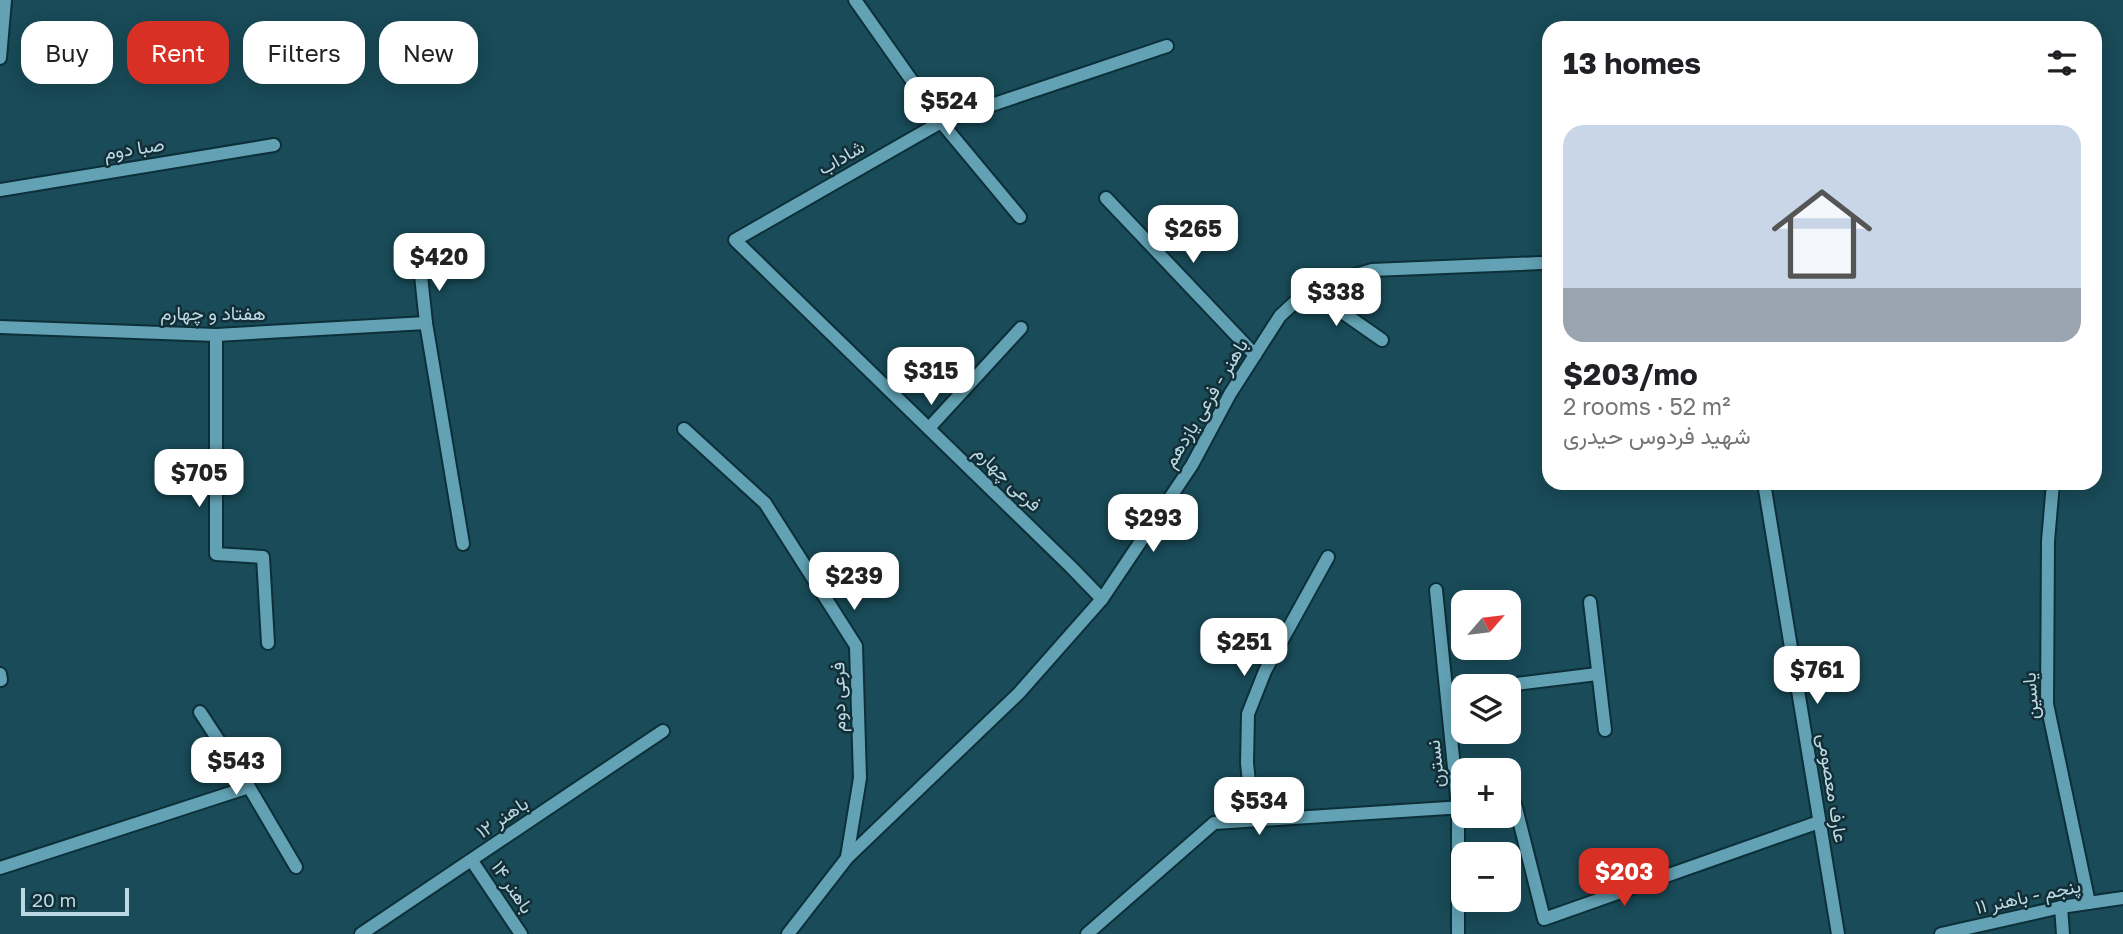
<!DOCTYPE html>
<html lang="en">
<head>
<meta charset="utf-8">
<style>
	body { margin:0; font-family:"Golos Text",Vazirmatn,sans-serif; background:#f2f2f2; color:#202124; height:100vh; display:flex; flex-direction:column; font-size:26px; white-space:nowrap }
	* { box-sizing:border-box; margin:0 }
	p { font-size:23px; color:#757577 }
	.icon { flex:none; width:38px; height:38px; fill:none; stroke:currentColor; stroke-width:2; stroke-linecap:round; stroke-linejoin:round }
	.map { position:relative; flex:1; overflow:hidden }
	.drawer { position:absolute; left:1542px; top:21px; width:560px; height:469px; display:flex; flex-direction:column; background:#fff; border-radius:21px; box-shadow:0 4px 18px #0003 }
	.drawer>* { flex:none }
	.hud { position:absolute; left:21px; top:21px; width:665px; height:63px; display:flex; gap:14px }
	.needle { width:46px; rotate:62deg }
	.controls { position:absolute; left:1451px; top:590px; display:grid; gap:14px }
	.controls a { display:grid; place-items:center; width:70px; height:70px; border-radius:14px; background:#fff; box-shadow:0 4px 18px #0003; font-size:35px }
	.scale { position:absolute; left:21px; bottom:18px; width:108px; box-sizing:border-box; padding-left:7px; border:4px solid #bad9e2; border-top:0; font-size:19px; line-height:24px; white-space:nowrap; color:#bad9e2; -webkit-text-stroke:5px #132e36; paint-order:stroke }
	.price { position:absolute; translate:-50% -60px; padding:0 16px; border-radius:14px; background:#fff; color:#222; font-size:23px; line-height:46px; filter:drop-shadow(0 2px 4px #0008) }
	.price::after { content:''; position:absolute; left:50%; top:42px; width:21px; height:16px; margin-left:-10px; background:inherit; clip-path:polygon(0 0,100% 0,50% 100%) }
	.price.active { background:#d93025; color:#fff }
	ul { padding:0; list-style:none }
	li { display:grid; align-content:center; gap:14px; height:371px; padding:0 21px }
	li span { display:grid; place-items:center; height:217px; border-radius:21px; color:#555 }
	li>.icon { margin-inline-start:auto }
	span .icon { width:126px; height:126px; fill:#fffc; stroke-width:1 }
	li b { font-size:30px }
	h2 { display:flex; justify-content:space-between; align-items:center; height:84px; padding:0 21px; font-size:30px }
	.tag { padding:0 24px; border-radius:21px; background:#fff; box-shadow:0 4px 18px #0003; font-size:24px; line-height:63px }
	.tag.active { background:#d93025; color:#fff }
	.map>svg:first-child { display:block }
	.lines { fill:none; stroke-linecap:round; stroke-linejoin:round }
	.minor-casing { stroke:#0c2f38; stroke-width:16 }
	.minor { stroke:#62a2b4; stroke-width:12 }
	.labels { text-anchor:middle; stroke-width:5; stroke-linejoin:round; paint-order:stroke }
	.street-label { font-size:19px; fill:#bad9e2; stroke:#132e36 }
</style>
</head>
<body>
<div class="map">
<svg width="2123" height="934" viewBox="0 0 2123 934">
	<rect width="100%" height="100%" fill="#194b58"/>
	<g class="lines">
		<defs>
			<g id="minor">
				<polyline points="855,0 941,122 1020,217"/>
				<polyline points="0,58 5,0"/>
				<polyline points="0,190 274,145"/>
				<polyline points="1106,198 1255,355"/>
				<polyline points="420,266 426,323 463,544"/>
				<polyline points="1309,289 1382,340"/>
				<polyline points="0,327 216,335 426,323"/>
				<polyline points="216,335 216,554 263,557 268,643"/>
				<polyline points="929,428 1021,328"/>
				<polyline points="684,429 765,503 856,646 860,778 847,857"/>
				<polyline points="1764,483 1838,934"/>
				<polyline points="2053,483 2048,541 2047,704 2089,903"/>
				<polyline points="1436,590 1458,807 1458,934"/>
				<polyline points="1102,599 1071,567 735,240 941,122 1167,46"/>
				<polyline points="1590,602 1605,730"/>
				<polyline points="0,674 1,680"/>
				<polyline points="1500,686 1597,674"/>
				<polyline points="1447,693 1463,691"/>
				<polyline points="200,712 249,787 296,867"/>
				<polyline points="1508,804 1515,804 1544,919 1819,822"/>
				<polyline points="1253,820 1247,763 1248,714 1265,671 1328,557"/>
				<polyline points="472,861 521,934"/>
				<polyline points="0,868 249,787"/>
				<polyline points="2061,907 2063,934"/>
				<polyline points="361,934 663,731"/>
				<polyline points="788,934 847,858 1019,693 1102,599 1192,465 1230,394 1280,316 1309,289 1372,270 1541,263"/>
				<polyline points="1087,934 1214,823 1463,807"/>
				<polyline points="1941,934 2061,907 2123,898"/>
			</g>
		</defs>
		<use href="#minor" class="minor-casing"/>
		<use href="#minor" class="minor"/>
	</g>
	<g class="labels">
		<g class="street-label">
			<text transform="translate(134 148) rotate(-9)" y="7">صبا دوم</text>
			<text transform="translate(841 157) rotate(-30)" y="7">شاداب</text>
			<text x="213" y="320">هفتاد و چهارم</text>
			<text transform="translate(1205 403) rotate(-59)" y="7">باهنر - فرعی یازدهم</text>
			<text transform="translate(1008 478) rotate(44)" y="7">فرعی چهارم</text>
			<text transform="translate(2030 696) rotate(-94)" y="7">یاسین</text>
			<text transform="translate(838 697) rotate(-91)" y="7">فرعی دوم</text>
			<text transform="translate(1435 764) rotate(-96)" y="7">نسترن</text>
			<text transform="translate(1833 788) rotate(81)" y="7">عارف معصومی</text>
			<text transform="translate(502 817) rotate(-34)" y="7">باهنر ۱۲</text>
			<text transform="translate(513 887) rotate(56)" y="7">باهنر ۱۴</text>
			<text transform="translate(2028 896) rotate(-12)" y="7">پنجم - باهنر ۱۱</text>
		</g>
	</g>
</svg>
<div class="controls">
<a><svg class="needle" viewBox="-14 -14 28 28"><path d="M0-13l5 13h-10z" fill="#e53935"/><path d="M0 13l5-13h-10z" fill="#757577"/></svg></a>
<a><svg class="icon" aria-label="layers" viewBox="0 0 24 24"><path d="M12 4l9 5-9 5-9-5zM3 14l9 5 9-5"/></svg></a>
<a>+</a>
<a>−</a>
</div>
<div class="scale">20 m</div>
<b class="price" style="left:949px;top:137px">$524</b>
<b class="price" style="left:1193px;top:265px">$265</b>
<b class="price" style="left:439px;top:293px">$420</b>
<b class="price" style="left:1336px;top:328px">$338</b>
<b class="price" style="left:931px;top:407px">$315</b>
<b class="price" style="left:199px;top:509px">$705</b>
<b class="price" style="left:1153px;top:554px">$293</b>
<b class="price" style="left:854px;top:612px">$239</b>
<b class="price" style="left:1244px;top:678px">$251</b>
<b class="price" style="left:1817px;top:706px">$761</b>
<b class="price" style="left:236px;top:797px">$543</b>
<b class="price" style="left:1259px;top:837px">$534</b>
<b class="price active" style="left:1624px;top:908px">$203</b>
<div class="hud">
<a class="tag">Buy</a>
<a class="tag active">Rent</a>
<a class="tag">Filters</a>
<a class="tag">New</a>
</div>
<section class="drawer">
<h2>13 homes<svg class="icon" aria-label="filters" viewBox="0 0 24 24"><path d="M4 7h16M4 17h16"/><circle cx="9" cy="7" r="2"/><circle cx="15" cy="17" r="2"/></svg></h2>
<ul>
<li><span style="background:linear-gradient(#c9d6e8 75%,#9aa5b1 0)"><svg class="icon" aria-label="home" viewBox="0 0 24 24"><path d="M3 11l9-7 9 7M6 9v11h12V9"/></svg></span><div><b>$203/mo</b><p>2 rooms · 52 m²</p><p>شهید فردوس حیدری</p></div></li>
</ul>
</section>
</div>
</body>
</html>
